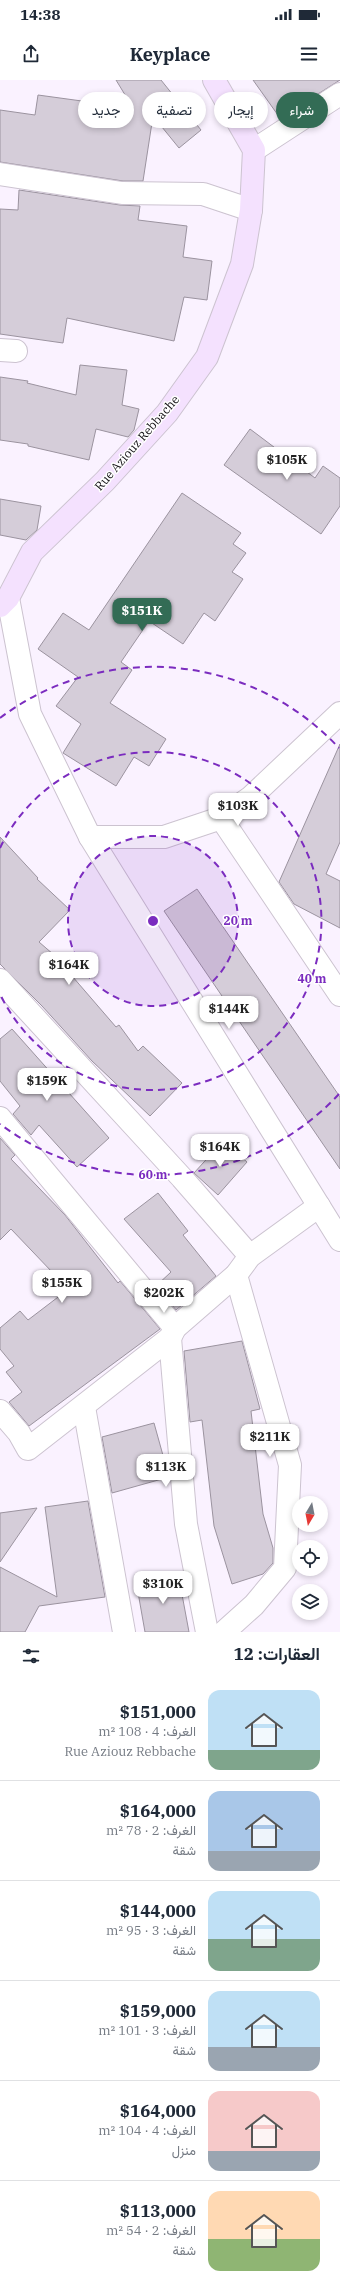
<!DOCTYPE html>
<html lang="ar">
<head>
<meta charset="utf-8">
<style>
	body { margin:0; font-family:"IBM Plex Serif",Vazirmatn,serif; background:#f6f6f7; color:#1f2937; direction:rtl; height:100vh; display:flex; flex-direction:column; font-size:15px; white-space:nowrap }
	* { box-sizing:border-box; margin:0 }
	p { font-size:13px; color:#747a83 }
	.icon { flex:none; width:22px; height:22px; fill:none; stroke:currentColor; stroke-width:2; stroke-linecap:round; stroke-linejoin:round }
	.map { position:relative; height:1552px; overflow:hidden; direction:ltr }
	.drawer { display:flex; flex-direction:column; background:#fff; flex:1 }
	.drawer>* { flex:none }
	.hud { position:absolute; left:12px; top:12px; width:316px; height:36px; direction:rtl; display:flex; gap:8px }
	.needle { width:26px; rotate:190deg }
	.controls { position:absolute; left:292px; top:1416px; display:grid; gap:8px }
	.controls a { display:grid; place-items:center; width:36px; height:36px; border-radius:50%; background:#fff; box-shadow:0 2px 6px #0003; font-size:20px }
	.price { position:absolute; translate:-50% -34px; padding:0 9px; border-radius:8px; background:#fff; color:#222; font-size:13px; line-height:26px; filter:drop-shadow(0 1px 2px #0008) }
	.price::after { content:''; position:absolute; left:50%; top:24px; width:12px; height:9px; margin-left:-6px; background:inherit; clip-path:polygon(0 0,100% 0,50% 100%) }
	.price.active { background:#336c55; color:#fff }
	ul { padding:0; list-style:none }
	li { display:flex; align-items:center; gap:12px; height:100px; padding:0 20px }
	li+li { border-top:1px solid #e0e1e3 }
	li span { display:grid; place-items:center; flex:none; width:112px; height:80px; border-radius:12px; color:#555 }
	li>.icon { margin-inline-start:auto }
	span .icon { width:48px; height:48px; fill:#fffc; stroke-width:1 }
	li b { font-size:17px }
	h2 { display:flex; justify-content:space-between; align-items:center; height:48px; padding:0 20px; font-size:17px }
	.pill { padding:0 14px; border-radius:18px; background:#fff; box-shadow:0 2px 6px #0003; font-size:14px; line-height:36px }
	.pill.active { background:#336c55; color:#fff }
	.status { display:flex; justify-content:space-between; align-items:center; height:28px; padding:0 20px; background:#fff; direction:ltr }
	.status svg { height:11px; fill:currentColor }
	header { display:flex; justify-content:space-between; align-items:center; height:52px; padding:0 20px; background:#fff; font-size:18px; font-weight:700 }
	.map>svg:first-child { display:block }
	.building { fill:#d5cdd9; stroke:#9b939f }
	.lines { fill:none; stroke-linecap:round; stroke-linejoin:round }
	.street-casing { stroke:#ccc3d0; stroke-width:24 }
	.secondary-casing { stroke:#ccc3d0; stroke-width:24 }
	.street { stroke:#fff; stroke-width:22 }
	.secondary { stroke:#f4e1fe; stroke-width:22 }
	.ring { fill:none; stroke:#7b2cbf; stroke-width:2; stroke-dasharray:7 5 }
	.labels { text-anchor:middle; stroke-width:3; stroke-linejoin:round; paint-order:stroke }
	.street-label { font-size:12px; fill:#120f14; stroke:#fff }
	.centre { fill:#7b2cbf; stroke:#fff; stroke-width:2 }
	.ring-label { font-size:12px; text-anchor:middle; font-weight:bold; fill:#7b2cbf; stroke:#fff; stroke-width:3; stroke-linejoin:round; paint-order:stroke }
</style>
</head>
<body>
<div class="status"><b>14:38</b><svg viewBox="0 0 49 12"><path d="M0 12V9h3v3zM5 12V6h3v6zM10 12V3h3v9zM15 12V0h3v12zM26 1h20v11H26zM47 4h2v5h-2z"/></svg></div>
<header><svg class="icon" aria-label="menu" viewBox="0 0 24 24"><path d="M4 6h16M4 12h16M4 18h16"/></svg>Keyplace<svg class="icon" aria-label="share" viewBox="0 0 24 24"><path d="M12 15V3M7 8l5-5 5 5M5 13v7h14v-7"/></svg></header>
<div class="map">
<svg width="340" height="1552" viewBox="0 0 340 1552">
	<rect width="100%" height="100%" fill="#faf2ff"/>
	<g class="building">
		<polygon points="116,0 161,0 201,50 179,68 153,36 143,101 123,101 0,82 0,30 35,35 38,15 133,28"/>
		<polygon points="253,0 340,0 280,38"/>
		<polygon points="19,110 120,125 140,126 138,140 187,146 183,177 212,181 207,220 184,217 174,261 67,238 63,263 0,254 0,129 18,130"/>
		<polygon points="80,285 127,290 122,325 139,329 134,350 128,357 96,349 89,380 28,366 28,364 0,360 0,297 28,301 27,303 76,315"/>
		<polygon points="250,349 315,398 323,386 340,398 340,426 321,454 224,385"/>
		<polygon points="182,413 241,453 233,464 246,473 232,492 243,499 215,541 204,533 183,564 149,541 121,582 132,590 110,623 166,659 149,686 134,677 116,706 63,673 81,644 56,626 78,597 38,569 63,533 89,550"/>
		<polygon points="0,419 41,426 37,450 26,460 0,455"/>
		<polygon points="340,664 340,762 326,794 340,801 340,848 294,824 279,802"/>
		<polygon points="0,757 38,798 37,799 70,830 39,862 68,887 66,889 116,947 119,945 138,971 143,966 182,1003 150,1036 92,981 42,926 0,884"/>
		<polygon points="197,809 340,1017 340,1089 164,831"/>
		<polygon points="12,949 109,1058 77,1087 39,1045 31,1055 13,1034 20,1026 0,1001 0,959"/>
		<polygon points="0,1058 15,1075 11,1079 65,1135 118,1203 120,1201 160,1249 29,1346 9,1322 22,1312 6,1292 14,1286 0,1269 0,1248 20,1231 28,1240 66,1211 53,1193 11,1149 0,1160"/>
		<polygon points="223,1061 247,1082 218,1115 194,1093"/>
		<polygon points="158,1113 188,1151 183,1155 216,1196 176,1230 156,1206 171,1192 124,1139"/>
		<polygon points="242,1261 260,1329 251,1331 263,1434 273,1468 273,1483 263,1494 232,1504 214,1446 202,1340 190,1342 184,1271"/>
		<polygon points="154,1343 169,1397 112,1413 102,1357"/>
		<polygon points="88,1421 105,1517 39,1526 25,1552 0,1552 0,1487 57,1517 45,1427"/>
		<polygon points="37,1428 0,1482 0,1433"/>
		<polygon points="178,1493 189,1552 145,1552 136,1501"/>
	</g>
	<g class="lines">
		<defs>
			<g id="street">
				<polyline points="254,70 340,14"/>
				<polyline points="0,94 122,113 203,114 251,130"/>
				<polyline points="0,270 16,271"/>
				<polyline points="8,518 30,634 90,757 340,1160"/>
				<polyline points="221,738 340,915"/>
				<polyline points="90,757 164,757 221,738 251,717 340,633"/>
				<polyline points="0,900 182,1098 250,1176"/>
				<polyline points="0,1038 175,1248"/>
				<polyline points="170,1258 186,1444 207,1552"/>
				<polyline points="84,1327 124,1552"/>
				<polyline points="0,1331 19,1353 28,1369 170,1258 175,1248 236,1195 250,1176 319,1126"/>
				<polyline points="224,1552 254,1525 285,1488 290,1385 236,1195"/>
			</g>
			<polyline id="secondary" points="0,526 8,518 32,472 105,401 167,333 207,277 242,184 251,130 254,70 214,0"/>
		</defs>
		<use href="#street" class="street-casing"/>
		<use href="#secondary" class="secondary-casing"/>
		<use href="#street" class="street"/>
		<use href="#secondary" class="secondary"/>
	</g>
	<circle cx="153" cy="841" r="85" fill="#7b2cbf" fill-opacity=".12"/>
	<g class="ring">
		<circle cx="153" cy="841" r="85"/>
		<path d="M0 768A169 169 0 1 1 0 914"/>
		<path d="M339 1014A254 254 0 0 1 0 1044M0 638A254 254 0 0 1 339 668"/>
	</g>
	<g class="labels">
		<g class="street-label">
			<text transform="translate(137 363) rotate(-49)" y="4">Rue Aziouz Rebbache</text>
		</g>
	</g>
	<circle cx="153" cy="841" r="6" class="centre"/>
	<g class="ring-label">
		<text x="238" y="845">20 m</text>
		<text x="312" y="903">40 m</text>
		<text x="153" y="1099">60 m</text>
	</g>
</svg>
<div class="controls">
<a><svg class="needle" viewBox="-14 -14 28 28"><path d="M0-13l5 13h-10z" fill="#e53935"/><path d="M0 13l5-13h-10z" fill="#747a83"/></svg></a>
<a><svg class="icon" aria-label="locate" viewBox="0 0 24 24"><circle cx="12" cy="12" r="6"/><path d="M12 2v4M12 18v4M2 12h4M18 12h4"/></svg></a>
<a><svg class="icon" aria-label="layers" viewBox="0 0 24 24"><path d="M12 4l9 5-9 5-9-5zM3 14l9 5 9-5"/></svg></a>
</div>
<b class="price" style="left:287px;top:401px">$105K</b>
<b class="price active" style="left:142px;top:552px">$151K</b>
<b class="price" style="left:238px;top:747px">$103K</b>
<b class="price" style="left:69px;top:906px">$164K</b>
<b class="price" style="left:229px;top:950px">$144K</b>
<b class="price" style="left:47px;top:1022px">$159K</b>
<b class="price" style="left:220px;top:1088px">$164K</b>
<b class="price" style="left:62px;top:1224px">$155K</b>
<b class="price" style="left:164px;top:1234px">$202K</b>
<b class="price" style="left:270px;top:1378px">$211K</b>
<b class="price" style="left:166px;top:1408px">$113K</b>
<b class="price" style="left:163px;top:1525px">$310K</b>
<div class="hud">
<a class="pill active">شراء</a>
<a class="pill">إيجار</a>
<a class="pill">تصفية</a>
<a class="pill">جديد</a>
</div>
</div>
<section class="drawer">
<h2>العقارات: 12<svg class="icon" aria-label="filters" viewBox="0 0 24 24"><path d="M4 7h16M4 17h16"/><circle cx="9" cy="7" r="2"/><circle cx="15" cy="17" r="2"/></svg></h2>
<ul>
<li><span style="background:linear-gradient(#bfe0f5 75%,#7fa58c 0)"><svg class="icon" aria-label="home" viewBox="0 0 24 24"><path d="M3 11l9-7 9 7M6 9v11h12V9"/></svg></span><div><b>$151,000</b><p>الغرف: 4 · 108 m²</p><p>Rue Aziouz Rebbache</p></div></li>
<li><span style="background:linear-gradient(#a9c7e8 75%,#9aa5b1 0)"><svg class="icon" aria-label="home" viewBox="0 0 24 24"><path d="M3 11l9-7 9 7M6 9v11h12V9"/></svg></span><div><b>$164,000</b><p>الغرف: 2 · 78 m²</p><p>شقة</p></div></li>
<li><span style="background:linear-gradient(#bfe0f5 60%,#7fa58c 0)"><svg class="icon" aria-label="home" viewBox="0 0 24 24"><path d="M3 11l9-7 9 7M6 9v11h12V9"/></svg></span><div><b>$144,000</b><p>الغرف: 3 · 95 m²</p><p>شقة</p></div></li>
<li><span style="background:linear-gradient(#bfe0f5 70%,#9aa5b1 0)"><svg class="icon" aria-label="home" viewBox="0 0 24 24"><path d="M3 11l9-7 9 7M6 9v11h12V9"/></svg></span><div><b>$159,000</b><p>الغرف: 3 · 101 m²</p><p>شقة</p></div></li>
<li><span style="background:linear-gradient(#f6c9c9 75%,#9aa5b1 0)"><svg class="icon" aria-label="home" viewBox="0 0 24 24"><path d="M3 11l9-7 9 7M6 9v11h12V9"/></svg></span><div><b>$164,000</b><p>الغرف: 4 · 104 m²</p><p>منزل</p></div></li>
<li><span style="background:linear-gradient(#ffd9b3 60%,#8fb573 0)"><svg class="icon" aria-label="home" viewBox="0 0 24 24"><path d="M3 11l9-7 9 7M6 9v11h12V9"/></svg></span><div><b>$113,000</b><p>الغرف: 2 · 54 m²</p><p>شقة</p></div></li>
</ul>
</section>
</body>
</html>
